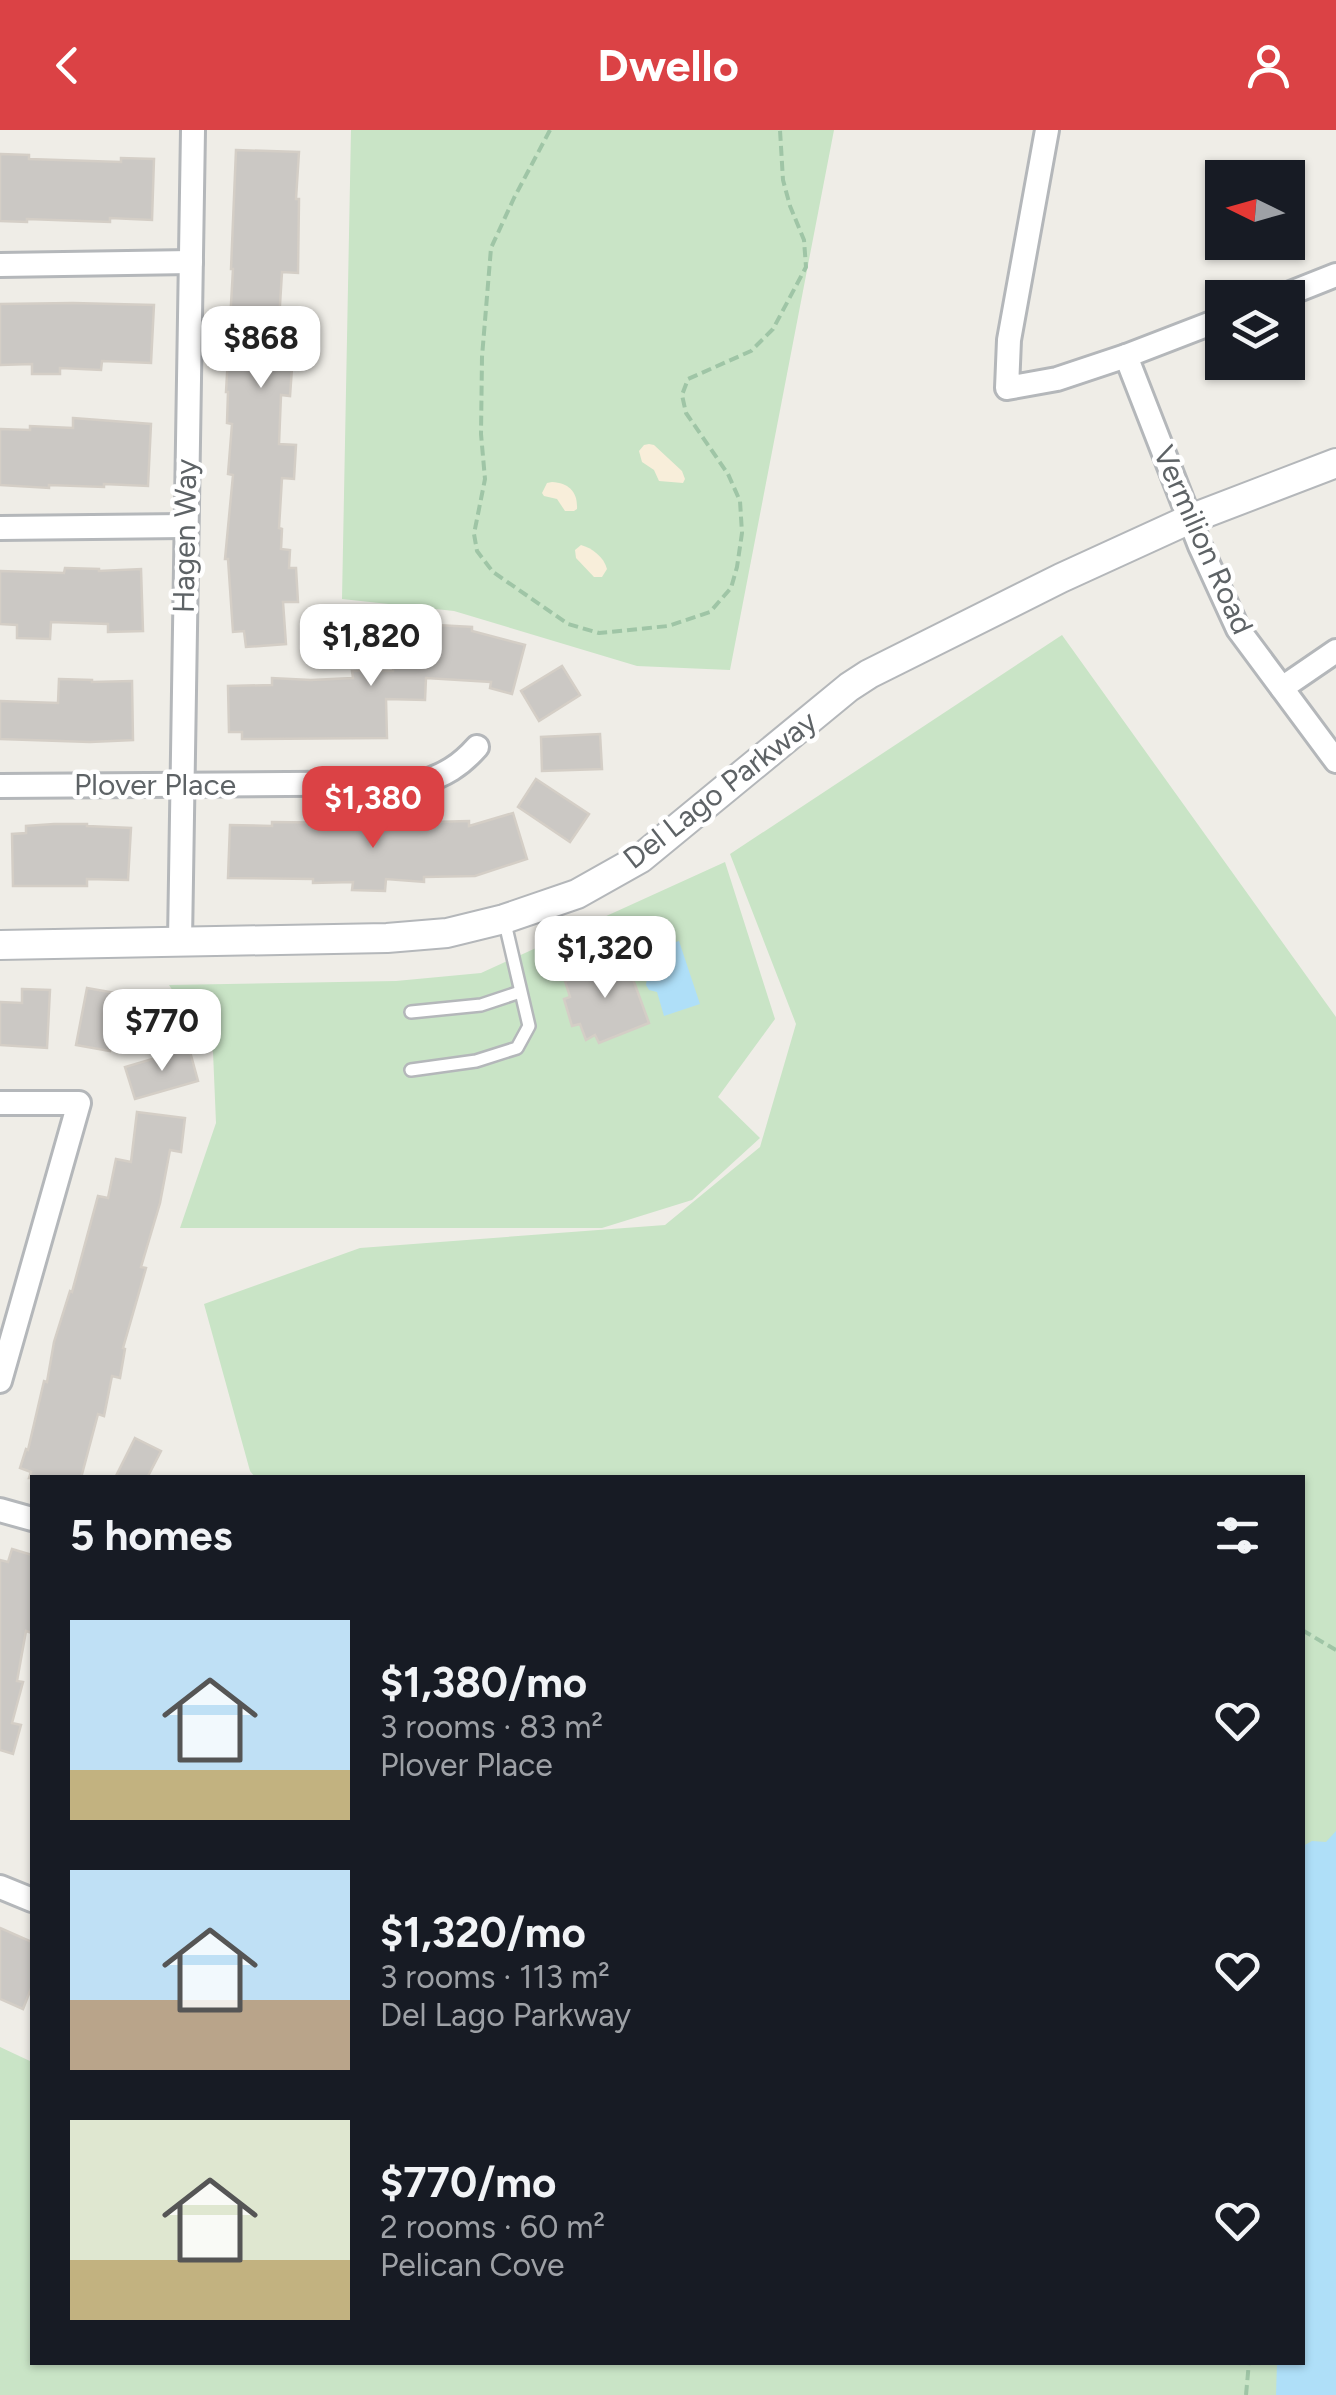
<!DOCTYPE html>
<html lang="en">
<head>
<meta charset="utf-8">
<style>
	body { margin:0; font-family:Figtree,sans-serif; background:#242831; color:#f1f3f6; height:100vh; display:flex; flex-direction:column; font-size:38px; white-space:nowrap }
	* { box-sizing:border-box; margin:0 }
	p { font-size:32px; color:#9ea1a6 }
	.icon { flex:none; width:55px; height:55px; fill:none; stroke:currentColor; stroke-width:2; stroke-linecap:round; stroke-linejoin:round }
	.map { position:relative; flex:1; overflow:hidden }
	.panel { position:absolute; left:30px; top:1345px; width:1275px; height:890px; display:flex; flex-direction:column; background:#171b24; border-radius:0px; box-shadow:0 2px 8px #0004 }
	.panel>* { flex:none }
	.needle { width:65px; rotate:275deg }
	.buttons { position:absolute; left:1205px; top:30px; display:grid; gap:20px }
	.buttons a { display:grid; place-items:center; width:100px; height:100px; border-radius:0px; background:#171b24; box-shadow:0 2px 8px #0004; font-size:50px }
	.price { position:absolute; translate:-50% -85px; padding:0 22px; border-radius:20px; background:#fff; color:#222; font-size:32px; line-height:65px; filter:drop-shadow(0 2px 5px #0008) }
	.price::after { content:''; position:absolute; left:50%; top:60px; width:30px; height:22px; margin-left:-15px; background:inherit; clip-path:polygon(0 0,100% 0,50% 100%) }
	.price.active { background:#db4245; color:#fff }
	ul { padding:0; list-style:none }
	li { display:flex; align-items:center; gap:30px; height:250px; padding:0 40px }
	li span { display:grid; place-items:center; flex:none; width:280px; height:200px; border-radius:0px; color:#555 }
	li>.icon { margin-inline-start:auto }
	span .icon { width:120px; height:120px; fill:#fffc; stroke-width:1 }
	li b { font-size:42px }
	h2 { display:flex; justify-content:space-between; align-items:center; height:120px; padding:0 40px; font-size:42px }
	header { display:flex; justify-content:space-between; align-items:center; height:130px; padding:0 40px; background:#db4245; color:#fff; font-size:45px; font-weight:700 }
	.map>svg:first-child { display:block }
	.green { fill:#c9e4c6 }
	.sand { fill:#f8eeda }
	.water { fill:#afdff8 }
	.building { fill:#cbc8c4; stroke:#d4cec6; stroke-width:2.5 }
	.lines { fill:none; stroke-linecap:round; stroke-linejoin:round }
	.service-casing { stroke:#b4b7ba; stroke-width:16 }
	.minor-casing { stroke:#b4b7ba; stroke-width:28 }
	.tertiary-casing { stroke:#b4b7ba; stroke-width:32 }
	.path { stroke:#9fc5a6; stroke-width:4; stroke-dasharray:10 5; stroke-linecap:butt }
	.service { stroke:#fff; stroke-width:11 }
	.minor { stroke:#fff; stroke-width:22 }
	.tertiary { stroke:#fff; stroke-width:28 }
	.labels { text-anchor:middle; stroke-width:9; stroke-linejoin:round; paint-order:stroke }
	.street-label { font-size:30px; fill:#5e6366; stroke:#fff }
</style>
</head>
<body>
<header><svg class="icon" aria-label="back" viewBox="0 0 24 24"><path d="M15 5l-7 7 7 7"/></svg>Dwello<svg class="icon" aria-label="person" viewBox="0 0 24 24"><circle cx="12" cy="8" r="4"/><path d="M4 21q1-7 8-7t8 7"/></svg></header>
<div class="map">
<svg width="1336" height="2265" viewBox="0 0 1336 2265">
	<rect width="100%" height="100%" fill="#efede7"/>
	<g class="green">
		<polygon points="351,0 834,0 730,540 637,536 454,481 342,469"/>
		<polygon points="1062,505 1336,887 1336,2265 0,2265 0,1917 32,1932 32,2232 1302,2232 1302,1348 255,1347 250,1341 204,1174 360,1118 665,1095 760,1017 796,894 730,724"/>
		<polygon points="725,732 775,889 718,967 760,1008 692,1070 602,1098 180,1098 216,993 213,922 169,855 396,851 481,843"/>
	</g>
	<g class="sand">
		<polygon points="649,314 654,315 682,341 685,349 683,353 659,351 654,340 642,332 639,321 644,315"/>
		<path d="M 552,352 C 569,353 578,362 577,379 L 574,381 L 565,381 L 557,369 L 544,366 L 542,363 L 547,353 Z"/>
		<path d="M 581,415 C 592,418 604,427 607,439 L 602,447 L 594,447 L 576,428 L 575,420 Z"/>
	</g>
	<g class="water">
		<polygon points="679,811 700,874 664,886 657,862 649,860 646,855 647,848 652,845 645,821"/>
		<polygon points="1336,1701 1336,2265 1276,2265 1277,2233 1302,2232 1302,1730 1304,1726 1303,1716 1312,1711 1326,1712"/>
	</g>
	<g class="building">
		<polygon points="236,20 299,22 296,69 299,69 298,143 282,142 279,191 300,192 298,225 293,224 290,266 281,265 279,314 296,315 294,349 282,348 279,398 282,399 281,419 290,420 289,438 296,438 298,472 283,472 286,514 246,517 244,501 233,502 228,429 225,429 233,345 228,344 232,294 227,293 228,262 226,262 233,139 231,139"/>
		<polygon points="0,24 29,25 29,29 121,32 121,28 154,29 152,90 110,88 110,92 27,89 27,92 0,91"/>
		<polygon points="73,173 154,175 151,233 102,231 101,240 60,238 60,244 32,244 32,234 0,235 0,174"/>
		<polygon points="73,288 151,294 148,356 104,354 104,357 49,355 49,358 0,355 0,299 30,300 30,296 73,298"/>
		<polygon points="65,438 99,439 99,441 141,439 143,501 108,502 108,494 51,492 50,509 17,508 17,495 0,494 0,441 64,443"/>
		<polygon points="437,495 472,497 472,501 525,515 512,564 490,558 491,552 426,548 425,570 386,569 387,608 242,609 242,602 229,602 228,556 272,555 272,548 311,550 353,548 352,541 393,541 394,510 436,511"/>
		<polygon points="562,536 580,565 539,591 521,561"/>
		<polygon points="59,549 92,550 92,552 132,551 133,610 90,612 0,609 0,571 58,573"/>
		<polygon points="600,604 602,639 542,641 541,607"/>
		<polygon points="536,649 589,684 570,712 518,677"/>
		<polygon points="513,683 527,729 475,746 424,747 424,752 386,749 385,761 352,760 353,752 313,753 313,749 228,748 230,695 272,696 272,692 355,693 355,691 401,693 401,690 429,692 469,691 469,696"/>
		<polygon points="54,694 87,694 87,696 131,698 128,750 87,749 87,756 13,756 12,704 26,703 26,696"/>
		<polygon points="626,830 649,893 599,913 595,905 586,910 580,894 572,896 564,869 570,867 565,851 573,849 571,841 597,831 601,840"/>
		<polygon points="87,858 121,864 110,921 76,915"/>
		<polygon points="22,859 50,860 47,918 0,915 0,872 22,873"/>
		<polygon points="189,918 198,951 135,969 125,937"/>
		<polygon points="137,982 185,988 181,1022 170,1020 160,1073 141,1137 146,1138 123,1218 125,1219 120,1248 112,1246 104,1286 98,1284 81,1348 29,1348 31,1342 20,1338 26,1319 28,1320 44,1251 47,1252 54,1212 70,1161 72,1162 98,1066 108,1068 116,1029 131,1032"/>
		<polygon points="135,1308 161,1321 147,1348 115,1348"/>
		<polygon points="12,1419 32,1425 32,1503 26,1501 17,1551 23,1552 12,1593 21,1595 13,1624 0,1620 0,1430 8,1432"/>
		<polygon points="0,1798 32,1812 32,1856 23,1879 0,1869"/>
	</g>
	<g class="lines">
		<defs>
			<g id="service">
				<polyline points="411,882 481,875 520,862"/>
				<polyline points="411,940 476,931 517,918 529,896 504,789"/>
			</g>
			<g id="minor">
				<polyline points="1047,0 1009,210 1007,258 1057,249 1126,226 1222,189"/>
				<polyline points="0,135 191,132"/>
				<polyline points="1278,168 1336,145"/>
				<polyline points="1126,226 1200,416 1238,499 1336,631"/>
				<polyline points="0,398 185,396"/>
				<polyline points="1282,558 1336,521"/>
				<path d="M 0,656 L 420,653 C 445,645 460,636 477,617"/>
				<polyline points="180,811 193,0"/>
				<polyline points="0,973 79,973 0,1251"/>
				<polyline points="0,1380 32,1389"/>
				<polyline points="0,1757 32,1770"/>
			</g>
			<polyline id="tertiary" points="0,815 387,808 447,803 504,789 577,764 641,728 849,557 869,544 1061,448 1190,389 1336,333"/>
		</defs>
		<use href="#service" class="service-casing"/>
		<use href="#minor" class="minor-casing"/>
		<use href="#tertiary" class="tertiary-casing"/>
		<g class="path">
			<polyline points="550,0 514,68 491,118 482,227 481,304 485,349 474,404 477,421 493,442 568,494 599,503 668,496 710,482 731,458 737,437 742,403 740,371 728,344 686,283 682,265 688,249 751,221 773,199 806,137 804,110 790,76 783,50 780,0"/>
			<polyline points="1302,1500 1336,1520"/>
			<polyline points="1246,2265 1249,2232"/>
		</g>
		<use href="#service" class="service"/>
		<use href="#minor" class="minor"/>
		<use href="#tertiary" class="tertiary"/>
	</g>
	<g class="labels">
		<g class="street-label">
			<text transform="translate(185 406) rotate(-89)" y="10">Hagen Way</text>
			<text transform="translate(1203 410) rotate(66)" y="10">Vermilion Road</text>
			<text x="155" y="665">Plover Place</text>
			<text transform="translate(720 660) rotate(-38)" y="10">Del Lago Parkway</text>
		</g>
	</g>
</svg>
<div class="buttons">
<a><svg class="needle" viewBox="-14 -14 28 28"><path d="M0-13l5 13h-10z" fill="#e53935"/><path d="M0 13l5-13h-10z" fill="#9ea1a6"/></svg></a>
<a><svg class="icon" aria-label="layers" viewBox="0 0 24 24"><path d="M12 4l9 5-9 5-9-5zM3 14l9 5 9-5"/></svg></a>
</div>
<b class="price" style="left:261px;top:261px">$868</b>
<b class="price" style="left:371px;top:559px">$1,820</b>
<b class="price active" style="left:373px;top:721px">$1,380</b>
<b class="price" style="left:605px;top:871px">$1,320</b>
<b class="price" style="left:162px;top:944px">$770</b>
<section class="panel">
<h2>5 homes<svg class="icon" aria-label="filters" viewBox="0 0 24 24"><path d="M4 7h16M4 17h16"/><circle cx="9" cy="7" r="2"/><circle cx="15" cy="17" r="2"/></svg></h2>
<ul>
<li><span style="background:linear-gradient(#bfe0f5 75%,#c2b280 0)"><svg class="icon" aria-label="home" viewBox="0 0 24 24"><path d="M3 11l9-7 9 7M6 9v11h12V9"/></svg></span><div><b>$1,380/mo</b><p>3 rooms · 83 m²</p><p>Plover Place</p></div><svg class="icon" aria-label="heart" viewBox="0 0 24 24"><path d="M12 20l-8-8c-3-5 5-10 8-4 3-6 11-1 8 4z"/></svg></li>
<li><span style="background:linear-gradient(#bfe0f5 65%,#b9a48a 0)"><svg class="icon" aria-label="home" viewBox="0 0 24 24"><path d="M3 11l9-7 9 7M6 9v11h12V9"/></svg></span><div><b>$1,320/mo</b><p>3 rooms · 113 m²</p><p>Del Lago Parkway</p></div><svg class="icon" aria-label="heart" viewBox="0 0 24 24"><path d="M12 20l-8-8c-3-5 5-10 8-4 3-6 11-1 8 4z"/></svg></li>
<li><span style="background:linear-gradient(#dfe7d0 70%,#c2b280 0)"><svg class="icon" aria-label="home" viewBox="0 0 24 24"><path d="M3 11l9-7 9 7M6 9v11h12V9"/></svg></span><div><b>$770/mo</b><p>2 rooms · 60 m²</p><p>Pelican Cove</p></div><svg class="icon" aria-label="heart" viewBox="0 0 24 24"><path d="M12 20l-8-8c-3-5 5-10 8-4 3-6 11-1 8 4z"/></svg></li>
</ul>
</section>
</div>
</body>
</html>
